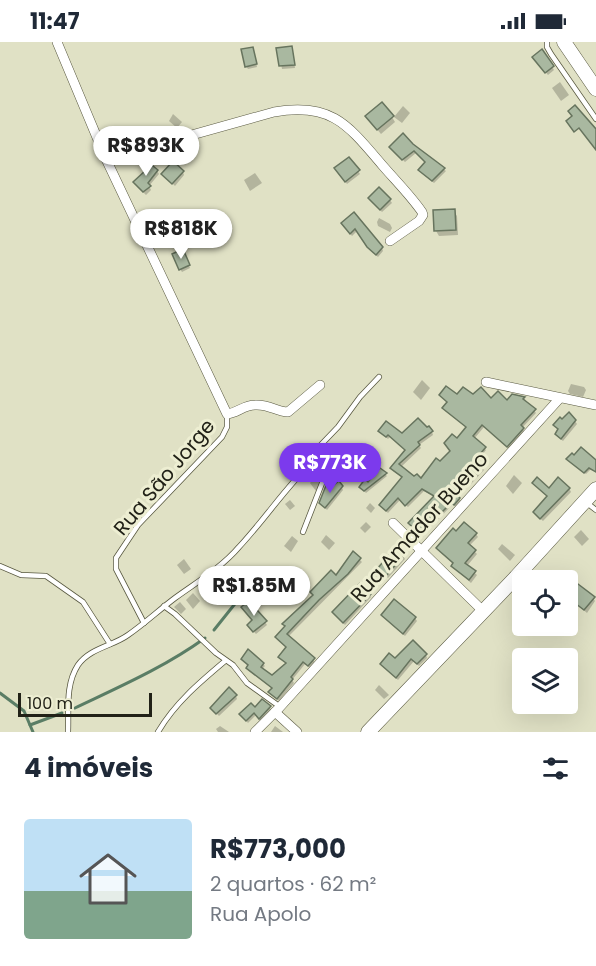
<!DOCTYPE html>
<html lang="pt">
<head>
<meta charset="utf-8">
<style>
	body { margin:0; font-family:Poppins,sans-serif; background:#f6f6f7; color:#1f2937; height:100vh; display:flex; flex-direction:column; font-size:22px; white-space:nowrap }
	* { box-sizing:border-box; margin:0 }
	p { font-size:20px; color:#747a83 }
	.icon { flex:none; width:33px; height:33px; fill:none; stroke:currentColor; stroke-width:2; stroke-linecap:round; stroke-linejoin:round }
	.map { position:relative; height:690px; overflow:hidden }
	.panel { display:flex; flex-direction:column; background:#fff; flex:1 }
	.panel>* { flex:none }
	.tools { position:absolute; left:512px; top:528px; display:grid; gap:12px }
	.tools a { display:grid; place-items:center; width:66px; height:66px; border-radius:6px; background:#fff; box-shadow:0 6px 24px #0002; font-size:30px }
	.scale { position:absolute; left:18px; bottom:15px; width:134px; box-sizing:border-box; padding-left:6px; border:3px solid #212117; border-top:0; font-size:16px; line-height:21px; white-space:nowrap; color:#212117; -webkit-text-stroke:4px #edeed2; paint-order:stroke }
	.price { position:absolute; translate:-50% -51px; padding:0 14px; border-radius:21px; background:#fff; color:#222; font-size:20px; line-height:39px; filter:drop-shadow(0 2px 3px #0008) }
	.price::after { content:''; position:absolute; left:50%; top:36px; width:18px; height:14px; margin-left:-9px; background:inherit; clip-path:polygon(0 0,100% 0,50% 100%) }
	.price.current { background:#7c3aed; color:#fff }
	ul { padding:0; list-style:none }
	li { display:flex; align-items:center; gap:18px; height:150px; padding:0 24px }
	li span { display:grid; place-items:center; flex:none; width:168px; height:120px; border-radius:6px; color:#555 }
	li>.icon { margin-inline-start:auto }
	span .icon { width:72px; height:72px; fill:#fffc; stroke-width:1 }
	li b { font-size:26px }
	h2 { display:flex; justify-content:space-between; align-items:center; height:72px; padding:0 24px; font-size:26px }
	.status { display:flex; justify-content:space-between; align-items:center; height:42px; padding:0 30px; background:#fff; direction:ltr }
	.status svg { height:16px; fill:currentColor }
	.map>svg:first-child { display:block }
	.shadow { fill:#0003 }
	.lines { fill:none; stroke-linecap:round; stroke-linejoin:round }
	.stream { stroke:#5a7d65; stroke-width:3 }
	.building { fill:#a9b8a0; stroke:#67745e; stroke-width:1.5 }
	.service-casing { stroke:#585840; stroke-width:6 }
	.minor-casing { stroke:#585840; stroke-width:10 }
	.primary-casing { stroke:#585840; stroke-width:15 }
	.service { stroke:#fff; stroke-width:4.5 }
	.minor { stroke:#fff; stroke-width:9 }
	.primary { stroke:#fff; stroke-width:14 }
	.labels { text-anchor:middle; stroke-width:6; stroke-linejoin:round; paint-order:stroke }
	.street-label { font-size:20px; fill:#212117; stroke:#edeed2 }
</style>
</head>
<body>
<div class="status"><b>11:47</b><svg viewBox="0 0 49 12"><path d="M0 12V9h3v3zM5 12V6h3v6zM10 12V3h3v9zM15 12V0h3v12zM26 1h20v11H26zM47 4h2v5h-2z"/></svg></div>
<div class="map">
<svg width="596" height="690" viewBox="0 0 596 690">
	<rect width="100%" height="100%" fill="#e0e1c5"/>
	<g class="shadow">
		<polygon points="292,5 295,26 282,27 278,7"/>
		<polygon points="542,9 554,28 548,33 536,19"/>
		<polygon points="254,10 257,25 248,27 246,24"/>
		<polygon points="560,40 569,53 561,59 552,46"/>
		<polygon points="403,64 410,71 402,81 394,75"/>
		<polygon points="173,72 182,80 177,86 169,79"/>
		<polygon points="392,75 395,80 381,92 370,79"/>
		<polygon points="150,91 153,98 137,104 135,101"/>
		<polygon points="412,103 446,129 434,141 422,131 427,121 416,111 405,120 393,108"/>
		<polygon points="157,129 159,132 149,144 151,148 146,153 137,144"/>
		<polygon points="358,129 360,132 347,142 338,130"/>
		<polygon points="183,130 184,133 175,144 163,132"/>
		<polygon points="255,131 262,141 250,149 244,138"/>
		<polygon points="390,158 392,161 382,170 372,159"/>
		<polygon points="454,169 457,174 458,193 439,194 436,189"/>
		<polygon points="353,172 382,206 383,209 378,215 371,208 357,189 352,194 344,184"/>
		<polygon points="379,176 390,182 392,186 390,190 378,184 377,180"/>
		<polygon points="184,212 190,226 182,230 180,227"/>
		<polygon points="422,338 430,346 421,358 413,350"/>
		<polygon points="571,342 584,345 586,348 583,355 570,352 568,349"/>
		<polygon points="441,354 473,354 507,361 513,354 524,356 536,371 522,386 524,389 509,407 484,385 474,397 486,408 476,421 484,428 471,442 468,439 456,453 461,459 456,465 453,462 422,494 412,484 435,455 424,449 408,465 400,458 388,471 380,463 403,436 393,429 406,408 390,395 388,397 382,392 402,393 418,378 432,390 433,393 419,403 421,406 401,425 415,436 421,438 452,410 457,399 467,386 445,369 444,366 448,361"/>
		<polygon points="575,379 577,382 563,399 558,395 556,392 559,388 555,383"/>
		<polygon points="568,418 596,419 596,431 591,427 586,432"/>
		<polygon points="380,428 387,434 366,451 362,447"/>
		<polygon points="514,433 522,441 513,452 506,444"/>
		<polygon points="316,434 321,439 316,449 310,441"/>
		<polygon points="534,441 549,448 569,446 571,450 543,479 536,473 548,455"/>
		<polygon points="341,444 343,448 327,468 321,461 331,447"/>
		<polygon points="290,458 295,464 290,468 285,462"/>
		<polygon points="370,461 375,466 371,471 366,466"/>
		<polygon points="366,480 371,485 365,491 360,486"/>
		<polygon points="581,488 589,497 582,504 574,495"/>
		<polygon points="456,491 476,492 478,495 469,504 477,512 467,524 477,533 471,541 455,527 455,522 437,506"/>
		<polygon points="326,493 335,501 329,508 321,500"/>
		<polygon points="292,494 298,499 291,510 284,504"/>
		<polygon points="502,502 515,513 510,519 498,507"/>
		<polygon points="353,511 362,520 288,595 315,620 310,626 305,622 292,638 294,641 279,659 270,651 273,647 249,629 248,626 249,624 243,617 263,622 265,624 262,627 272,635 287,622 280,615 287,606 278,598 336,535"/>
		<polygon points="403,514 405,517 388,536 381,530"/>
		<polygon points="184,517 191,527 184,532 177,523"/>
		<polygon points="224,542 226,545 215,556 209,549"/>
		<polygon points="193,551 200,559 193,567 186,558"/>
		<polygon points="369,552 371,555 345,583 335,573"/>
		<polygon points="569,555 593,556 595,559 587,571"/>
		<polygon points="180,560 186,567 181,572 174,565"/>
		<polygon points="382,573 415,576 417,579 405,594"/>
		<polygon points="265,580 267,583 256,592 250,586"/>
		<polygon points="426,613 427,616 419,624 414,619 398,638 381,622"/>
		<polygon points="379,643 389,653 384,657 375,648"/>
		<polygon points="236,654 237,657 219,674 214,669"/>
		<polygon points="262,659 272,668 261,679 256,673 248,681 243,675 255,667"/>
		<polygon points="220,684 229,690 218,690 216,687"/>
		<polygon points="275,684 283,690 271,690"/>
	</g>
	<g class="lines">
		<g class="stream">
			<polyline points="214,588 238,558 247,553"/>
			<polyline points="0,651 24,669 33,690"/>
			<path d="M 75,666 C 119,645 165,625 205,596"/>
			<polyline points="30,683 62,671"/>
		</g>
	</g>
	<g class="building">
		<polygon points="292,4 295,23 279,24 276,6"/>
		<polygon points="253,5 257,22 245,25 241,7"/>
		<polygon points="542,7 554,24 545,31 532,15"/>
		<polygon points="382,60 394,74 377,88 365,74"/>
		<polygon points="575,63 596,87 596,108 579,86 574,90 566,79 572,74 568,69"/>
		<polygon points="149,86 152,95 134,102 131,93"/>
		<polygon points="403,91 413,102 445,126 432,139 418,128 425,120 414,109 402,118 389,105"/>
		<polygon points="349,115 360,128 345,140 334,126"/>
		<polygon points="147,119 158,128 148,141 151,144 143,150 133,140 146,128 143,125"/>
		<polygon points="173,119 184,129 172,142 161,132"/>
		<polygon points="379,145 391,157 380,168 368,156"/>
		<polygon points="455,167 456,188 434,189 433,168"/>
		<polygon points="354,170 383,205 376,213 367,205 355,187 350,192 341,181"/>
		<polygon points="183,207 190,223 179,228 172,212"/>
		<polygon points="446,344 457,352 463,345 473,352 481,345 491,356 498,349 507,358 512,352 525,355 523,357 536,367 521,383 524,386 507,405 482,383 473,394 486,405 475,418 483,424 469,440 466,438 455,450 460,456 454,463 451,461 420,492 408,481 434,454 422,447 405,464 398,456 386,469 379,463 402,435 390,426 405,408 388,393 386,395 378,389 386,379 402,391 418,376 427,385 429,384 433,389 418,400 420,403 399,422 414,434 417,432 421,436 436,416 440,419 450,409 444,401 452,392 457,396 466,385 442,366 447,360 439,353"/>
		<polygon points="569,370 576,378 561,397 555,392 558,387 553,383 560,375 562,377"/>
		<polygon points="581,405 596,418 596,430 589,426 584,431 566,417 572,411 574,413"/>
		<polygon points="380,426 387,431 364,449 359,445 365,437 368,440"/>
		<polygon points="537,435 549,446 558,435 570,446 540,477 533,470 547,454 532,441"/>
		<polygon points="339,439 343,444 325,466 319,461 327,441 331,445"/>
		<polygon points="464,480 477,491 468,501 476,508 465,521 476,529 469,538 451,524 453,521 436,506 453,486 456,489"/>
		<polygon points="395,506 404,513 386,534 377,527"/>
		<polygon points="353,509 361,516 348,532 319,558 287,592 315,616 308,624 303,620 291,635 293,637 277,657 268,650 272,646 246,626 248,623 241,617 248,607 264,621 261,625 272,633 286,621 278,615 286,605 275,595 285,584 282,582 313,553 310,550 331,528 336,533"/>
		<polygon points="219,534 226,541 212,554 205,546"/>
		<polygon points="360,541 371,552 343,581 332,570"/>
		<polygon points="578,542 595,555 584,568 567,555"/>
		<polygon points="394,557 416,575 403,592 381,573"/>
		<polygon points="249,559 267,579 253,590 247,583 252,578 241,565"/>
		<polygon points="413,598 427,612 417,622 411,617 396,636 380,622 389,611 395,616"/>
		<polygon points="229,645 237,653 216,672 210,666"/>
		<polygon points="262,657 271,664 259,677 254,671 246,679 239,672 251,661 255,665"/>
	</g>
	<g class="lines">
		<defs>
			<g id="service">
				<polyline points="547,0 547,5 551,12 596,77"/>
				<polyline points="587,461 596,468"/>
				<polyline points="303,490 326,431 314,410 338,385 360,355 379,335"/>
				<polyline points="0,524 21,533 46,534 83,560 110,602"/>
				<polyline points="164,564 175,572 216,611 233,623 247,641 279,664"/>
				<polyline points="144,581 116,527 116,516 138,483 222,395 227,385 227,372"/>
				<path d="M 68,690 C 69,668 65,643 78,623 C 90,606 113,604 128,593 C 144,582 159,568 175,556 C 197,540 221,526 239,505 C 266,476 288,442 317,415"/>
				<path d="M 158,690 C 175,661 200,640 225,619"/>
			</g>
			<g id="minor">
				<path d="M 57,0 L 106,117 L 227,372 C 237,371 244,363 255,363 C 270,362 276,370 288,370 L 320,343"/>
				<path d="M 106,117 L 274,70 C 332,60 348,83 383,124 C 396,139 411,154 422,170 L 423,173 L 419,179 L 390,199"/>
				<polyline points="486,340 596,363"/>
				<polyline points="393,481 483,569"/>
				<polyline points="275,670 297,690"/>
				<polyline points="255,690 280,665 560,356"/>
			</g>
			<g id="primary">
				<polyline points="564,0 596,47"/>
				<polyline points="368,690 516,535 596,447"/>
			</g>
		</defs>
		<use href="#service" class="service-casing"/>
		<use href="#minor" class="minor-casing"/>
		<use href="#primary" class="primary-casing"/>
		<use href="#service" class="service"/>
		<use href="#minor" class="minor"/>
		<use href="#primary" class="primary"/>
	</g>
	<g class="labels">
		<g class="street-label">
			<text transform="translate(164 435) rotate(-50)" y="7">Rua São Jorge</text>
			<text transform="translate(419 485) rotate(-48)" y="7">Rua Amador Bueno</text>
		</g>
	</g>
</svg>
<div class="tools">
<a><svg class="icon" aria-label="locate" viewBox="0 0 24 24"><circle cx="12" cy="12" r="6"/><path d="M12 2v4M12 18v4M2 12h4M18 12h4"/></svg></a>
<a><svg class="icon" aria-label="layers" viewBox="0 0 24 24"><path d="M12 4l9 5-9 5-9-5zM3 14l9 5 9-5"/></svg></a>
</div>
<div class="scale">100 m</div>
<b class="price" style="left:146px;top:135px">R$893K</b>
<b class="price" style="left:181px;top:218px">R$818K</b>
<b class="price current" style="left:330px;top:452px">R$773K</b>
<b class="price" style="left:254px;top:575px">R$1.85M</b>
</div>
<section class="panel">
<h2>4 imóveis<svg class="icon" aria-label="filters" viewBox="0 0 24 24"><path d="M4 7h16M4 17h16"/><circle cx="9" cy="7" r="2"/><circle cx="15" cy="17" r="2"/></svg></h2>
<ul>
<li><span style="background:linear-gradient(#bfe0f5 60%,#7fa58c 0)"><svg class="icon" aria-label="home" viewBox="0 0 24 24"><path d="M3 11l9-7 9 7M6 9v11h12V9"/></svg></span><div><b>R$773,000</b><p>2 quartos · 62 m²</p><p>Rua Apolo</p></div></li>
</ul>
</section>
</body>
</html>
